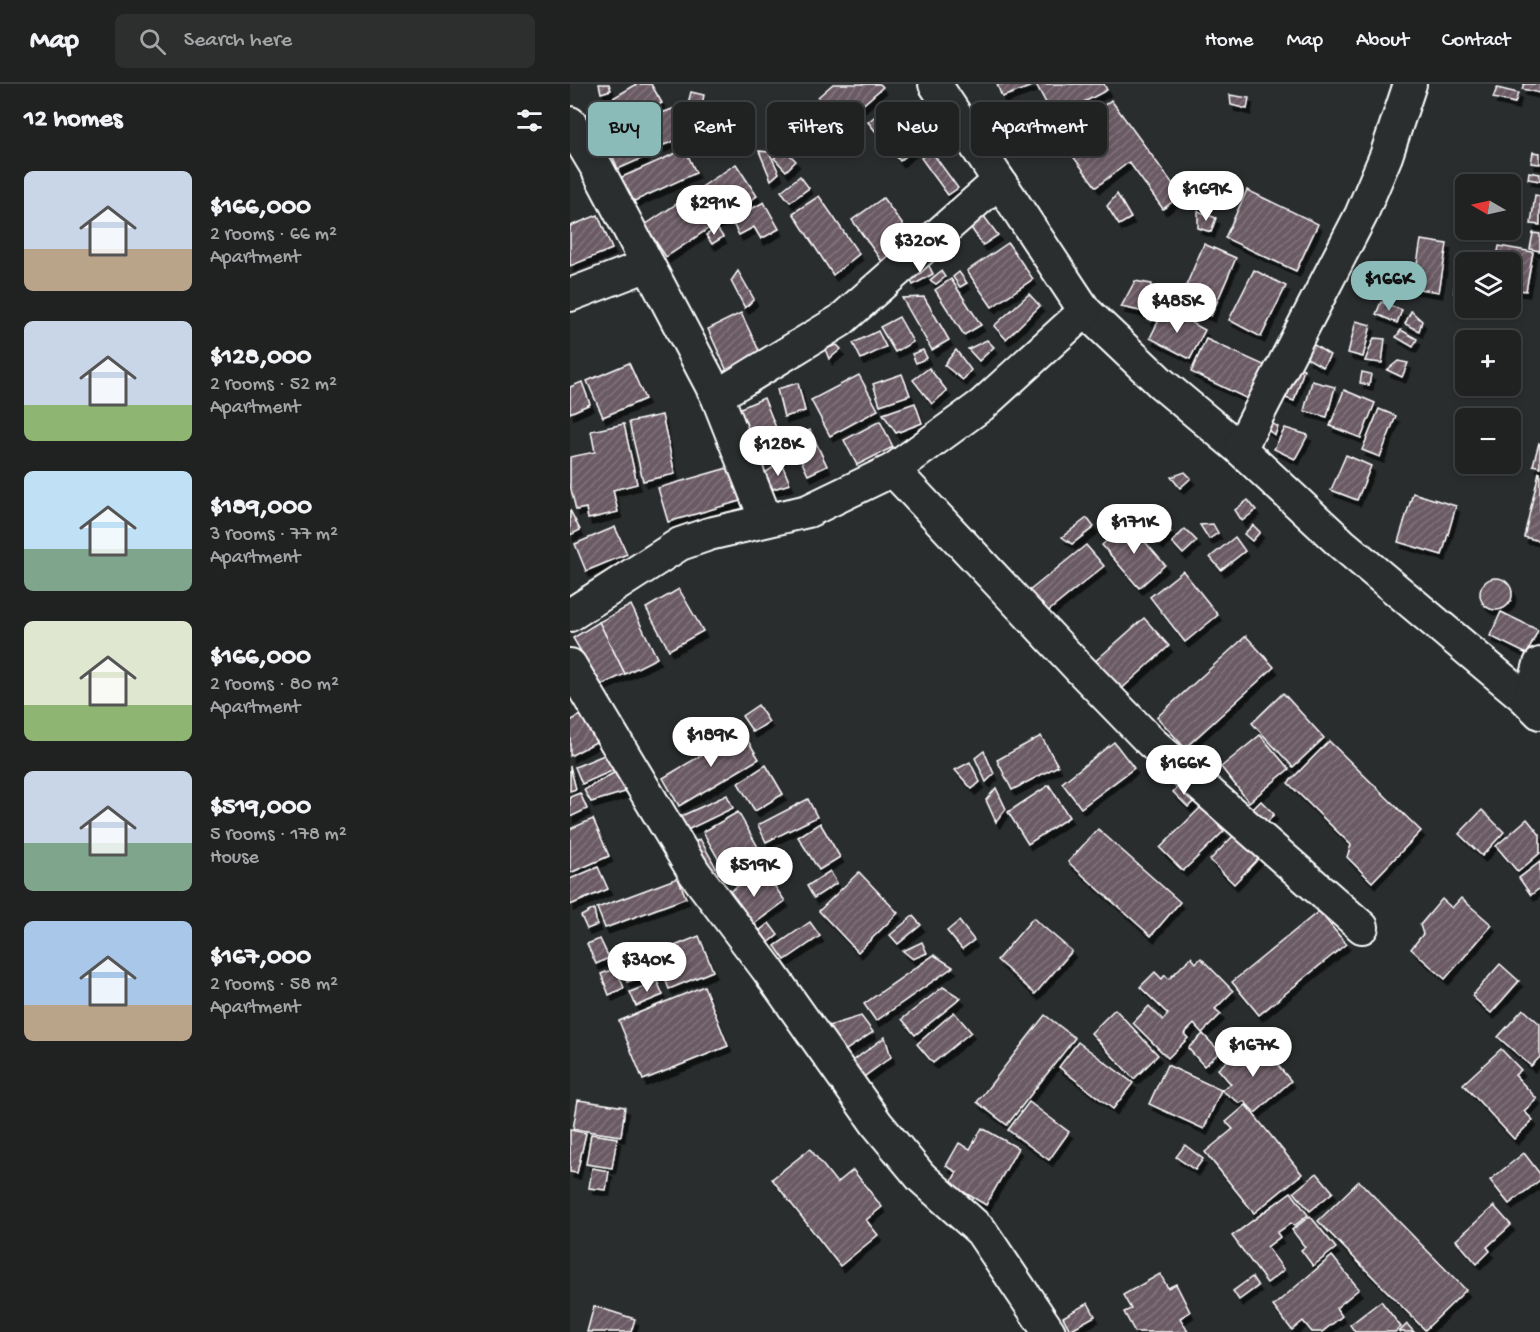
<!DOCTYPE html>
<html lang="en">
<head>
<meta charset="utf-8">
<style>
	body { margin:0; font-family:"Gochi Hand",sans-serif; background:#2d2f2f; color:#f1f3f6; height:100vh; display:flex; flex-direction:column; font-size:22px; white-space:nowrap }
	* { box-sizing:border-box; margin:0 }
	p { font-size:20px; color:#a2a4a5 }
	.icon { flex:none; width:33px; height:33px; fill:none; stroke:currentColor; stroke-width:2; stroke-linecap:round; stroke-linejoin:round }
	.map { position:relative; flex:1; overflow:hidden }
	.side { display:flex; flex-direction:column; background:#202222; width:570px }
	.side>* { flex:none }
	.guide { position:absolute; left:18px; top:18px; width:570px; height:54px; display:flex; gap:12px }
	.needle { width:39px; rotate:279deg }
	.controls { position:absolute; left:885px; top:90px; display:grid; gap:12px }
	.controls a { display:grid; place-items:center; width:66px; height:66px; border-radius:9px; background:#202222; box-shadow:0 3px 9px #0003,0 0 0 2px #3d3f40; font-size:30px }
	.price { position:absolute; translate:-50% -51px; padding:0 14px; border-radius:21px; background:#fff; color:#222; font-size:20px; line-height:39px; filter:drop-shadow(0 2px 3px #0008) }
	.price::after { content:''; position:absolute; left:50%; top:36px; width:18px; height:14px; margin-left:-9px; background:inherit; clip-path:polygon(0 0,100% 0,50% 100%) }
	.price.active { background:#8bbbb9; color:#111 }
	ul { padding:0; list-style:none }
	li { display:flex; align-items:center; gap:18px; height:150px; padding:0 24px }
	li span { display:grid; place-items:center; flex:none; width:168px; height:120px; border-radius:9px; color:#555 }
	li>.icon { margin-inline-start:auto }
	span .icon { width:72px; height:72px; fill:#fffc; stroke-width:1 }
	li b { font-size:26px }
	h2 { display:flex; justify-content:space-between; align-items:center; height:72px; padding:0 24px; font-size:26px }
	.pill { padding:0 21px; border-radius:9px; background:#202222; box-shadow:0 3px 9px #0003,0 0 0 2px #3d3f40; font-size:21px; line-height:54px }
	.pill.active { background:#8bbbb9; color:#111 }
	header { display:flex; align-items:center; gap:36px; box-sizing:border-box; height:84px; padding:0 30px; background:#202222; border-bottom:2px solid #3d3f40 }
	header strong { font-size:28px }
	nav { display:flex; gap:33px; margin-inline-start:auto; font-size:21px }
	.search { width:420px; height:54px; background:#2d2f2f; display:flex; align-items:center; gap:15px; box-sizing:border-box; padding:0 21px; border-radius:9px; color:#a2a4a5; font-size:22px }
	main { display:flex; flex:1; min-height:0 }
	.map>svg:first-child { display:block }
	.building { fill:url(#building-hatch); stroke:#fff; stroke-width:1.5; filter:url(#shadow) }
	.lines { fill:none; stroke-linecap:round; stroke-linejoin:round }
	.street-casing { stroke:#fff; stroke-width:36 }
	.street { stroke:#2a2d2e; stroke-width:32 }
</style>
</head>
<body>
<header>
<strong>Map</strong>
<div class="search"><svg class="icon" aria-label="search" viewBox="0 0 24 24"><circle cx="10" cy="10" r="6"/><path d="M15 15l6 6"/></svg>Search here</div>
<nav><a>Home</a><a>Map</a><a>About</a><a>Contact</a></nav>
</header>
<main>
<section class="side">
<h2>12 homes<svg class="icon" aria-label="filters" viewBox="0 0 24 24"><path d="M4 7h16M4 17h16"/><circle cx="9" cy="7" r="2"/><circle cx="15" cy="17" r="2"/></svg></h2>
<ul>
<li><span style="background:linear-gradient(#c9d6e8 65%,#b9a48a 0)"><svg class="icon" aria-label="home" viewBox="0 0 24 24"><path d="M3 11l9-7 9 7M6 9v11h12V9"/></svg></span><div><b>$166,000</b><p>2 rooms · 66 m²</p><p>Apartment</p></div></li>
<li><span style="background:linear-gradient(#c9d6e8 70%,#8fb573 0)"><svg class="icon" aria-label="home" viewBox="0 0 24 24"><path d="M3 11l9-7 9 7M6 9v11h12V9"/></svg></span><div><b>$128,000</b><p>2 rooms · 52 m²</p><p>Apartment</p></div></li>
<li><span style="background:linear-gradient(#bfe0f5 65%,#7fa58c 0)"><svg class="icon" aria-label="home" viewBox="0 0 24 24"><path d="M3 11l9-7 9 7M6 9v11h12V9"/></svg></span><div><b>$189,000</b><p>3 rooms · 77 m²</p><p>Apartment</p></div></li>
<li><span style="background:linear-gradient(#dfe7d0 70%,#8fb573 0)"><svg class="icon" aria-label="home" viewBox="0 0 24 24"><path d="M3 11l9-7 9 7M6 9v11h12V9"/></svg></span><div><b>$166,000</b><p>2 rooms · 80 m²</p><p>Apartment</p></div></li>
<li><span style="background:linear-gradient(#c9d6e8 60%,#7fa58c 0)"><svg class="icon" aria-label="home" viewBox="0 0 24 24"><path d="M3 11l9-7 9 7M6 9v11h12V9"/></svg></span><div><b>$519,000</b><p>5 rooms · 178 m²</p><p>House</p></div></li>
<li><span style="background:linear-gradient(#a9c7e8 70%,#b9a48a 0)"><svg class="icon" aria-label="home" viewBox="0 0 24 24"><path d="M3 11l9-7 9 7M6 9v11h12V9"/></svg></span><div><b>$167,000</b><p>2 rooms · 58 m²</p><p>Apartment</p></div></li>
</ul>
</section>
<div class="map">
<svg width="970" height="1248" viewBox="0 0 970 1248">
	<defs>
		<pattern id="building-hatch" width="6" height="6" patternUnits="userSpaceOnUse" patternTransform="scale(1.5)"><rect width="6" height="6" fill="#6b5a64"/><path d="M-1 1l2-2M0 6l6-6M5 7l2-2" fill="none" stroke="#81737b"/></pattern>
		<filter id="shadow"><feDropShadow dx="3.5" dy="6" stdDeviation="0" flood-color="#0009"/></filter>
	</defs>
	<rect width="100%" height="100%" fill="#2a2d2e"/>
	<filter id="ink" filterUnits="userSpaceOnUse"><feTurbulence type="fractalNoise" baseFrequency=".0167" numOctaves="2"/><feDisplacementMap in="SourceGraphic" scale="12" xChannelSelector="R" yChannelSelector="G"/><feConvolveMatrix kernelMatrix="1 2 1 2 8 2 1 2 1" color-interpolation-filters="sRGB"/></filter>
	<g filter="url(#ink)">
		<g class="building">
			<polygon points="29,0 39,0 41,6 31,9"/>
			<polygon points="67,0 81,0 92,19 29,57 14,31"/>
			<polygon points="263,0 310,0 313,3 271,40 248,13"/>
			<polygon points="427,0 468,0 432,13"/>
			<polygon points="466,0 534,0 537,6 484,34"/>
			<polygon points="954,0 970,0 970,9 952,5"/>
			<polygon points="927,4 948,9 945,19 923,14"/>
			<polygon points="121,8 134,11 129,34 115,31"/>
			<polygon points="660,11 679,14 677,25 661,21"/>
			<polygon points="325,16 357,54 330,77 298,38"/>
			<polygon points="541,16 611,111 593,125 559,78 526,103 490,55"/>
			<polygon points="105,24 115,53 91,62 81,33"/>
			<polygon points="67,54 75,73 48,85 40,66"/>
			<polygon points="115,65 126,89 60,119 50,94"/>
			<polygon points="214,65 226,77 216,87 204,74"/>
			<polygon points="189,67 199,68 209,89 201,96"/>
			<polygon points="361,67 388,104 378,111 351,74"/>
			<polygon points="963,68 970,69 970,80 961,79"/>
			<polygon points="166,80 187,112 96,173 75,141"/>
			<polygon points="959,88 970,90 970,97 958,95"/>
			<polygon points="230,92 239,104 220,118 211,107"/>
			<polygon points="677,106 748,140 726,187 655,154"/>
			<polygon points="547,110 561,134 549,141 537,122"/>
			<polygon points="965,111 970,112 970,141 961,140"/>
			<polygon points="249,112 289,170 263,191 223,129"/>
			<polygon points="313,114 344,156 313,179 282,136"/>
			<polygon points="194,118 209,145 191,155 184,143 169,151 161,136"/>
			<polygon points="628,127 646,134 641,148 628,144"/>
			<polygon points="28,131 42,165 0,182 0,142"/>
			<polygon points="413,131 428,151 413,161 399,141"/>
			<polygon points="147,144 153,153 142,160 136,151"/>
			<polygon points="963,149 970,150 970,167 960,165"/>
			<polygon points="851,156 877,160 869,208 843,204"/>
			<polygon points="438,159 463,195 422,223 397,187"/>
			<polygon points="634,160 666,174 641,232 609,218"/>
			<polygon points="929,162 963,168 956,207 940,205 940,178 926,178"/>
			<polygon points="357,178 363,190 343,201 337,189"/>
			<polygon points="887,178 896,179 896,210 884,209"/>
			<polygon points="684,186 716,202 691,253 659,236"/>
			<polygon points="168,187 184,215 175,224 161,197"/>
			<polygon points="371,187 375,193 366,200 360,196"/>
			<polygon points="389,188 397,199 390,203 383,193"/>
			<polygon points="381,195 411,241 394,251 365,206"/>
			<polygon points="565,197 582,200 575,228 551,223"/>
			<polygon points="459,210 470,222 436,255 424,242"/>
			<polygon points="354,213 379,256 362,266 332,214"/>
			<polygon points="589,216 594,219 582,237 578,235"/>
			<polygon points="811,218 832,226 827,239 806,230"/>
			<polygon points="595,224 635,246 620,275 580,254"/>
			<polygon points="841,227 852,237 849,247 835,240"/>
			<polygon points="171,229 191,271 157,287 138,245"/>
			<polygon points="329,233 343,258 325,268 310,243"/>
			<polygon points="786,237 801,241 793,273 778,269"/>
			<polygon points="831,246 847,255 843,263 826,253"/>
			<polygon points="308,247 316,263 291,275 283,259"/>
			<polygon points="804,254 815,255 812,279 795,277"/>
			<polygon points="636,255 696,282 680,316 621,288"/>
			<polygon points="417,256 424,263 409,277 398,265"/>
			<polygon points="741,259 760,271 753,283 737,274"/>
			<polygon points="267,261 271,265 259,275 255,265"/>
			<polygon points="353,266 357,274 346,279 342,270"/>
			<polygon points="386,266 401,286 393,296 374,281"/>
			<polygon points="828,277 838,279 832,293 817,286"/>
			<polygon points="59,279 75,315 33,333 17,297"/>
			<polygon points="726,283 734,285 724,317 708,311"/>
			<polygon points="359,284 377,307 362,320 343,296"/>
			<polygon points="792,288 801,290 799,301 790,299"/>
			<polygon points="332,290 340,311 310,321 303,300"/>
			<polygon points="289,291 308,326 260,352 241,316"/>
			<polygon points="742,297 765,303 757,333 734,327"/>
			<polygon points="12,298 20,320 0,329 0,303"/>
			<polygon points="228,299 235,327 214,333 207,305"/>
			<polygon points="774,306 805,319 791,354 760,342"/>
			<polygon points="194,314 215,366 187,378 166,326"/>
			<polygon points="345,319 352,339 326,349 313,330"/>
			<polygon points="809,325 826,332 810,373 792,366"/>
			<polygon points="92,331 105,390 73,397 59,338"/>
			<polygon points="310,337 323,363 287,381 274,356"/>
			<polygon points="699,337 708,343 705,351 695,344"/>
			<polygon points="54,340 67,400 43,406 48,428 18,435 16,424 6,426 0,401 0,373 25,368 21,347"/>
			<polygon points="715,344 738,351 725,375 704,365"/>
			<polygon points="240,346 257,382 238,391 221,355"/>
			<polygon points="969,359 970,360 970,383 963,381"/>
			<polygon points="776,371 801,382 787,416 761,406"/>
			<polygon points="211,378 220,400 203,405 195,389"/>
			<polygon points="161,383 170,417 98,438 88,404"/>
			<polygon points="615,388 621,394 610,404 601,393"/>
			<polygon points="969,388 970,388 970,457 954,453"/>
			<polygon points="843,409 886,422 872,471 828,458"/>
			<polygon points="678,416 686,426 672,437 665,426"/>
			<polygon points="0,426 10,446 0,451"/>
			<polygon points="593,432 601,448 590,460 578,448"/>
			<polygon points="517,434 524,443 502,460 492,453"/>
			<polygon points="558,438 595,481 569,504 532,461"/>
			<polygon points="643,440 648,449 639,455 630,441"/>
			<polygon points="683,441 690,448 682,457 674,450"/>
			<polygon points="45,443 57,470 16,487 5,460"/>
			<polygon points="615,445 627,457 613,470 602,458"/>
			<polygon points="665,453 675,467 651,486 640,473"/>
			<polygon points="516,461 534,482 476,529 459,507"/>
			<polygon points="613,487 648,531 615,558 580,513"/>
			<circle cx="926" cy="510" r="16"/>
			<polygon points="109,505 133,547 99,566 76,524"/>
			<polygon points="61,521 87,574 55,590 29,538"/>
			<polygon points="931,528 968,546 957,570 920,552"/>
			<polygon points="574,534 599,562 547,609 522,580"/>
			<polygon points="29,538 55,590 31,601 3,554"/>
			<polygon points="676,552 704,583 615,664 587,633"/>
			<polygon points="713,609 754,654 723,683 682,639"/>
			<polygon points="188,621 199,638 183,648 172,632"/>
			<polygon points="11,631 26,658 0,672 0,637"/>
			<polygon points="172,647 189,675 109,722 93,694"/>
			<polygon points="690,651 719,685 679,718 651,683"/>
			<polygon points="471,652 488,682 442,706 427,676"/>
			<polygon points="759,657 851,747 802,798 777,773 781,761 718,699"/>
			<polygon points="544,658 564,684 511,724 492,699"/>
			<polygon points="414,667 424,690 416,698 405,674"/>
			<polygon points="39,669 46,685 12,700 5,683"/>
			<polygon points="400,678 410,698 402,705 385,686"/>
			<polygon points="196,681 213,710 185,727 168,699"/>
			<polygon points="0,682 6,705 0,707"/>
			<polygon points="49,686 55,708 21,718 14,706"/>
			<polygon points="610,700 626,715 618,723 603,708"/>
			<polygon points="479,701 499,733 458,760 438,728"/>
			<polygon points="426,704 436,725 426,738 416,716"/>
			<polygon points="10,709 17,725 0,733 0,713"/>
			<polygon points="157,711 163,724 113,748 107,734"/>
			<polygon points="238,715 247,733 196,758 188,741"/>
			<polygon points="691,717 704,730 696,740 681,727"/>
			<polygon points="631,723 654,747 613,787 590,764"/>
			<polygon points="912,726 934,748 912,772 889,750"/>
			<polygon points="168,728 189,765 154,785 133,748"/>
			<polygon points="23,735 39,772 0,789 0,745"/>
			<polygon points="957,735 970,751 970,769 948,788 926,762"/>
			<polygon points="250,739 270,773 249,786 228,753"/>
			<polygon points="528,745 610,818 581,852 498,778"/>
			<polygon points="667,748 691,772 664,800 640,776"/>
			<polygon points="130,755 149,789 138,795 119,761"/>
			<polygon points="190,774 194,779 161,795 155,789"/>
			<polygon points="970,778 970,804 961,811 949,794"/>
			<polygon points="28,783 38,805 0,821 0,795"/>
			<polygon points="192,784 215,817 177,845 154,812"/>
			<polygon points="260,787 267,799 244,814 237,802"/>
			<polygon points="289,788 328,829 288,868 249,827"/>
			<polygon points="108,794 116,814 35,844 27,824"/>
			<polygon points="891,814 922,841 875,895 841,865 853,850 850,841 872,815 882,824"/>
			<polygon points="24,825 27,841 17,845 11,832"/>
			<polygon points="749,827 776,860 689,931 662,898"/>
			<polygon points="343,832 351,841 328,860 320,851"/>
			<polygon points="463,834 502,867 465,910 427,876"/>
			<polygon points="389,837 404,856 392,865 377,847"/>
			<polygon points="240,838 250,852 215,876 205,862"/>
			<polygon points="199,839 208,851 197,860 188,848"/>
			<polygon points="129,852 143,887 99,905 85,870"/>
			<polygon points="30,855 39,874 26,880 17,860"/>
			<polygon points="352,858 357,869 343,875 333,867"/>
			<polygon points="75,862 84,889 57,898 48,871"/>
			<polygon points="364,871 383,883 306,937 294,920"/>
			<polygon points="621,873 626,879 631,874 663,907 645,925 651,930 632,949 624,940 614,950 618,954 598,974 563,939 579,922 593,936 598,930 570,903 585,888 592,895 595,891 599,895"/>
			<polygon points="930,880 949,897 921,929 902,912"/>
			<polygon points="46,884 54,904 39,911 31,890"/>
			<polygon points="87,897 93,911 66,922 60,908"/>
			<polygon points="134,902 158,962 73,996 49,937"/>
			<polygon points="373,903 391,914 345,951 332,935"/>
			<polygon points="545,925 588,971 564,995 521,949"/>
			<polygon points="953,925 970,940 970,973 961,982 928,953"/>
			<polygon points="384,928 401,948 363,979 347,960"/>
			<polygon points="475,931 505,954 437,1041 407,1018"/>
			<polygon points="291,932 303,948 270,970 252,944"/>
			<polygon points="633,950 650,968 634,982 618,964"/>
			<polygon points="315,953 321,973 291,995 280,979"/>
			<polygon points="508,958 563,999 543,1025 489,983"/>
			<polygon points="679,958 696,977 701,973 721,997 685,1029 674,1017 670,1019 651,1006 661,1000 648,985"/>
			<polygon points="931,965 951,986 945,991 967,1015 954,1027 963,1036 944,1055 893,1000"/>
			<polygon points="597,981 651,1006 634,1045 579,1020"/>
			<polygon points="8,1016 55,1023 51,1052 3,1045"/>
			<polygon points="459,1018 499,1048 479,1076 438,1046"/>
			<polygon points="676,1021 732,1090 684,1129 635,1068 663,1045 656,1038"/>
			<polygon points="412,1044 448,1064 416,1121 380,1100 387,1088 376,1082 389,1059 400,1065"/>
			<polygon points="0,1046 16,1049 7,1089 0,1088"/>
			<polygon points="21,1050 47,1054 42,1084 16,1080"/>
			<polygon points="615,1061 633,1075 625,1086 606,1073"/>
			<polygon points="240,1065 267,1099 283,1086 312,1123 296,1136 308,1151 270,1182 202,1095"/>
			<polygon points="954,1069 970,1090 970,1096 939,1120 920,1096"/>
			<polygon points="22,1084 39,1087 36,1106 19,1104"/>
			<polygon points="747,1089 763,1108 740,1127 724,1108"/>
			<polygon points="789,1097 896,1206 855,1246 748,1137"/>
			<polygon points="721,1108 738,1131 724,1142 721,1139 707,1149 710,1153 697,1163 714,1186 697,1199 662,1152"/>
			<polygon points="924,1122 941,1141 917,1163 920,1167 907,1180 886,1156"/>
			<polygon points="740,1132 766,1164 743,1182 731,1166 735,1163 722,1146"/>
			<polygon points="762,1172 789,1205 766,1224 772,1232 752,1248 742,1248 733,1237 722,1246 703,1222"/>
			<polygon points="590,1190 598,1204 606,1200 620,1228 610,1234 618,1248 565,1248 554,1228 561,1225 553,1211"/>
			<polygon points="682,1193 688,1202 669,1216 663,1207"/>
			<polygon points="811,1217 831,1243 825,1248 785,1248 780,1241"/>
			<polygon points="518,1219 525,1232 500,1246 493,1233"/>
			<polygon points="24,1222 65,1235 61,1248 17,1248"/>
			<polygon points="837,1240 844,1248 829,1248"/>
		</g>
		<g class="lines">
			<defs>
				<g id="street">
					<polyline points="365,0 515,227 591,299 670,365 772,460 954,613 970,629"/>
					<polyline points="0,39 27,84 147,312 196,436"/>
					<polyline points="0,211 78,181"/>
					<polyline points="147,312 270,237 429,97"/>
					<polyline points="670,365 791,131 816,72 840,0"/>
					<polyline points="323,386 509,584 581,658 792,843"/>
					<polyline points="0,531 110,460 139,450 238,427 323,386 412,321 515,227"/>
					<polyline points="0,581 124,788 198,886 307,1040 351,1093 411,1147 479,1248"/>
					<polyline points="960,618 970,580"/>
				</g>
			</defs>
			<use href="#street" class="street-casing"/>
			<use href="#street" class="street"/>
		</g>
	</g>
</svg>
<div class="controls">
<a><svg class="needle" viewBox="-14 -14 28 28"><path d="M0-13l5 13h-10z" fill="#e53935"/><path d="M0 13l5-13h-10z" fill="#a2a4a5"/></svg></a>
<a><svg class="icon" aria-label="layers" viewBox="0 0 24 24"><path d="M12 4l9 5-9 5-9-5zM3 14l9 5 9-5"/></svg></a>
<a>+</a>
<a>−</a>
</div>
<b class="price" style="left:636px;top:138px">$169K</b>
<b class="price" style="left:144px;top:152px">$291K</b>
<b class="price" style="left:350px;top:190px">$320K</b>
<b class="price active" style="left:819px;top:228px">$166K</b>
<b class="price" style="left:607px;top:250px">$485K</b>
<b class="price" style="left:208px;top:393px">$128K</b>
<b class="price" style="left:564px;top:471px">$171K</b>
<b class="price" style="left:141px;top:684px">$189K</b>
<b class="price" style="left:614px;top:712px">$166K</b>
<b class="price" style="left:184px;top:814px">$519K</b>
<b class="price" style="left:77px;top:909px">$340K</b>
<b class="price" style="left:683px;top:994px">$167K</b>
<div class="guide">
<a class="pill active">Buy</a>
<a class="pill">Rent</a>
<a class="pill">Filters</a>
<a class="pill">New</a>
<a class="pill">Apartment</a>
</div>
</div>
</main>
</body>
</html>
